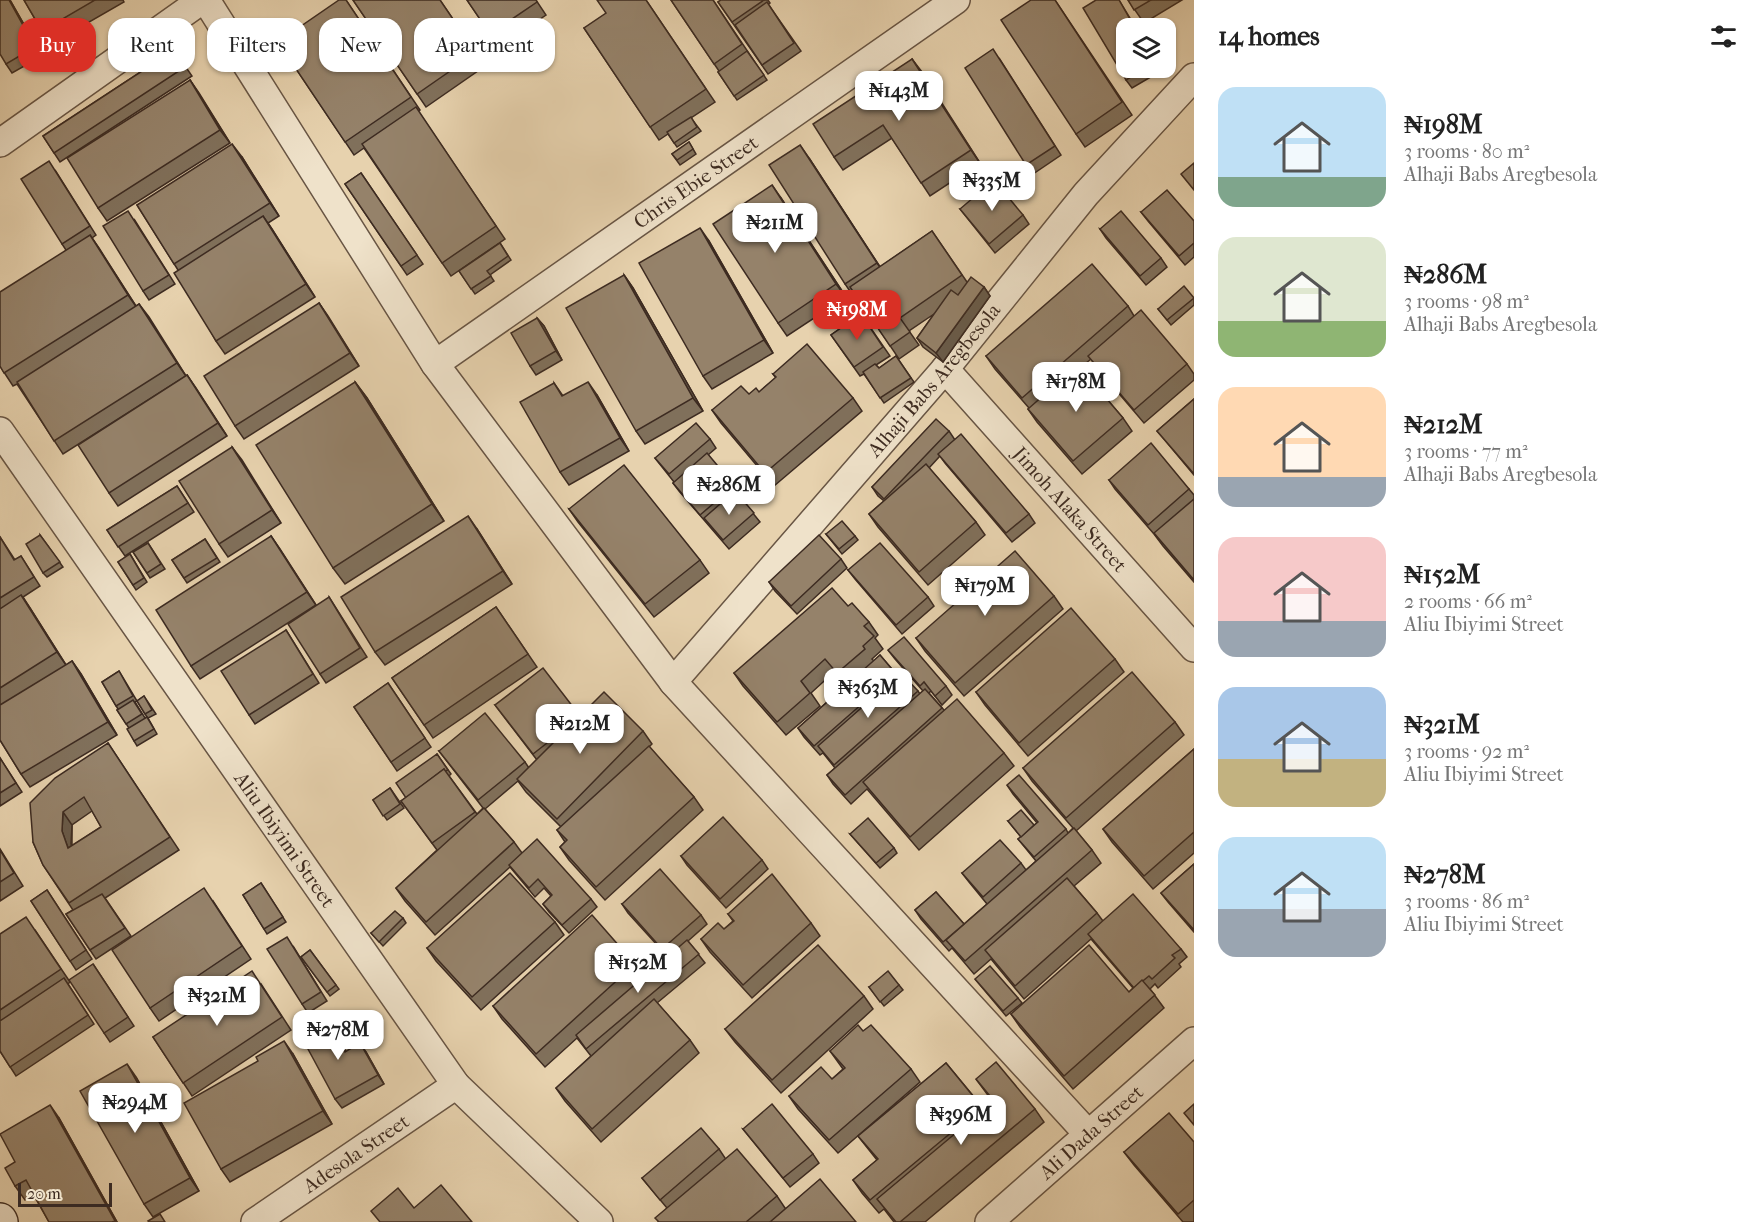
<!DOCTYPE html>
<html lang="en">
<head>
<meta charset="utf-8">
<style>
	body { margin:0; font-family:"IM FELL French Canon",serif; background:#f2f2f2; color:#222; height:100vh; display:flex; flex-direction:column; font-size:22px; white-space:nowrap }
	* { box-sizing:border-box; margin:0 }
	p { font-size:20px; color:#767676 }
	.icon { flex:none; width:33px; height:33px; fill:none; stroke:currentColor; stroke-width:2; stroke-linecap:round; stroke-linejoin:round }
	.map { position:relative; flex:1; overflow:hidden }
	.side { display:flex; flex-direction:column; background:#fff; width:570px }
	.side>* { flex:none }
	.top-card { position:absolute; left:18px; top:18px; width:570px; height:54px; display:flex; gap:12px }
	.controls { position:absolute; left:1116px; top:18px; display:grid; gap:12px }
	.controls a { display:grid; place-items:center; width:60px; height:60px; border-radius:12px; background:#fff; box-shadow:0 2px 4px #0004; font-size:30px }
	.scale { position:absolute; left:18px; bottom:15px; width:94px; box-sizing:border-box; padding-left:6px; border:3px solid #3d2b21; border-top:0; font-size:16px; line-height:21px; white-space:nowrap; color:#3d2b21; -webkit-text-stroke:4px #efe2ca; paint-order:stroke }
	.price { position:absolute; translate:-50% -51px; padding:0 14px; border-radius:12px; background:#fff; color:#222; font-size:20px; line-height:39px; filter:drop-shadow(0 2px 3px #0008) }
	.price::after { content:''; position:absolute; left:50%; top:36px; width:18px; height:14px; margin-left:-9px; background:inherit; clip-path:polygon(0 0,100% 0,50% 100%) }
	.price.on { background:#d93025; color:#fff }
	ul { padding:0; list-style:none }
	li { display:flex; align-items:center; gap:18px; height:150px; padding:0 24px }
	li span { display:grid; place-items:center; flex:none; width:168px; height:120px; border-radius:18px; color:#555 }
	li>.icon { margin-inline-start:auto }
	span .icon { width:72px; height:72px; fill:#fffc; stroke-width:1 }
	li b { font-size:26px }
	h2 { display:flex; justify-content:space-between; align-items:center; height:72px; padding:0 24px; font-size:26px }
	.chip { padding:0 21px; border-radius:18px; background:#fff; box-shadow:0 2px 4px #0004; font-size:21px; line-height:54px }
	.chip.on { background:#d93025; color:#fff }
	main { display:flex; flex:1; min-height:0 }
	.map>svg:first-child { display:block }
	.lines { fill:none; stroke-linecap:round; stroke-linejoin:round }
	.minor-casing { stroke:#685544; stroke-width:30 }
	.secondary-casing { stroke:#3d2b21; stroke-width:36 }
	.minor { stroke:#efe2ca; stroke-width:27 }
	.secondary { stroke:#efe2ca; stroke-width:33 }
	.wall { fill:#80705b; stroke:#3d2b21; stroke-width:1.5; fill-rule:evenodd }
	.shaded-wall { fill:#685b4a; stroke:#3d2b21; stroke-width:1.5 }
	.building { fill:#95826a; stroke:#3d2b21; stroke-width:1.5; fill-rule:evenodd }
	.labels { text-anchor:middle; stroke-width:6; stroke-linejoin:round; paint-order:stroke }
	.street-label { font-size:20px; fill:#3d2b21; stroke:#efe2ca }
</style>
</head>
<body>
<main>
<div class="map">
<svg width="1194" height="1222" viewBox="0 0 1194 1222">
	<rect width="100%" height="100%" fill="#e7d2ae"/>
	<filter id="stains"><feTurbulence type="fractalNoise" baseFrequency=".00333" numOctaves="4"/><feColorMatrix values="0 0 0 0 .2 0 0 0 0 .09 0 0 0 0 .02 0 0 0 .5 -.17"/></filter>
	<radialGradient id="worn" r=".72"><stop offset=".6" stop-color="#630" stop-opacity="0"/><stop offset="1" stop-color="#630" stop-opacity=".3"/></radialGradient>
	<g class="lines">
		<defs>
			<g id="minor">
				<polyline points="206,0 435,364 673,682 1088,1134"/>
				<polyline points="0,143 202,0"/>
				<path id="s1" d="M 435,364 L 956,0"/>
				<path id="s2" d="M 945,369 L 1194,648"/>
				<path id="s3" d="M 0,431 L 456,1085 L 599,1222"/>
				<path id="s4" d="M 673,682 L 945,369 L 1086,194 L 1194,77"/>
				<path id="s5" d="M 255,1222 L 456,1085"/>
				<path id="s6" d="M 989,1222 L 1194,1041"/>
			</g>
			<polyline id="secondary" points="0,1220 1,1222"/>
		</defs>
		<use href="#minor" class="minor-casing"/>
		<use href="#secondary" class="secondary-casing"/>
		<use href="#minor" class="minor"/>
		<use href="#secondary" class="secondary"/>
	</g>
	<g class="wall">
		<polygon points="10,0 42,56 12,73 6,64"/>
		<polygon points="24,0 123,0 124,2 51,44 42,31"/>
		<polygon points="346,0 420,110 418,111 505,239 451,276 364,148 354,155 278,42"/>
		<polygon points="353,0 440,0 485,66 426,107"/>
		<polygon points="467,0 536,0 546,15 499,47"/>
		<polygon points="646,0 715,102 691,118 701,131 677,147 668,134 659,140 584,28"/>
		<polygon points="671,0 713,0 767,80 737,100 718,72 719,71"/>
		<polygon points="721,0 768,0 770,3 768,4 801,51 768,74 718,2"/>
		<polygon points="1055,0 1132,115 1085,147 1076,134"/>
		<polygon points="1128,0 1182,0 1144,23"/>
		<polygon points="174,50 192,76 60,162 43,136"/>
		<polygon points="999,58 1061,155 1033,174 1026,165"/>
		<polygon points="912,59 980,163 930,196 892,138 843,170 834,157"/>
		<polygon points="1126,68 1159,68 1161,71 1132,88 1126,80"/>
		<polygon points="190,80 230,143 107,221 98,208"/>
		<polygon points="689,142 696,154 680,165 672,154"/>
		<polygon points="242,157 279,216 268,223 315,297 225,354 216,341 178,270 137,205"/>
		<polygon points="809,158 880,267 932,231 967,282 984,287 990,296 943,362 923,347 917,338 934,314 909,331 919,345 899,359 856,295 854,297 845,284"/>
		<polygon points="55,170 96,235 92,238 136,306 139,304 186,376 63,454 17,384 13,386 0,366 66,250 62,244"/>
		<polygon points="361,173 423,264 407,275 345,184"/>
		<polygon points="781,198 846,297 787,336 778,323"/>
		<polygon points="960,209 1023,215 1029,224 995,253"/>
		<polygon points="1141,212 1194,221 1194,257 1185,265 1148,221"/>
		<polygon points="134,219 175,284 149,300 143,291"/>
		<polygon points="1100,229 1161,258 1167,267 1146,285 1106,238"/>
		<polygon points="709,241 773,353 712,389 703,376"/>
		<polygon points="500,243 511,260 490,275 494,281 475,294 459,271"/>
		<polygon points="624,275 633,288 703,411 645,444 636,431"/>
		<polygon points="1194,298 1194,305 1171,325 1158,309"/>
		<polygon points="319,303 359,366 244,439 235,426"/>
		<polygon points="1128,306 1134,316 1187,364 1194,374 1194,380 1144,423 1098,369 1091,359 1080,368 1123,418 1132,431 1082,474 1037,422 1028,409 1029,408 995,369 986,356"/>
		<polygon points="861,314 890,356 876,365 879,368 896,356 914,382 884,403 864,374 860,376 831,335"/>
		<polygon points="537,318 544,326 562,360 536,375 530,366"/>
		<polygon points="773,374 853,398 862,411 774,486 721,423 712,410 749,394 759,392 776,378"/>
		<polygon points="187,375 227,436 118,506 109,493"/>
		<polygon points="355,382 367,398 444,521 345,584 333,568"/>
		<polygon points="554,383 563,396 597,395 629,451 569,485 560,472"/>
		<polygon points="1194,399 1194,475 1164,439 1157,431"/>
		<polygon points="949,431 955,440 1029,514 1035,523 1012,542 945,463 940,456 929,468 976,522 985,535 928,585 878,527 869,514 884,501 878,496 872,487"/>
		<polygon points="710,439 716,448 708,455 723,474 706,489 708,491 734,486 741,495 739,496 760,522 729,549 679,491 673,483 674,482 655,458"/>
		<polygon points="232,447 281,523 228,557 219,544"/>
		<polygon points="1109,480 1189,489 1194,495 1194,582 1163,546 1154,534 1115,489"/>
		<polygon points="177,486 194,512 125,556 107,530"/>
		<polygon points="569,509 700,560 709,573 654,617 578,522"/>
		<polygon points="477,529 512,584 385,665 375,652"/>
		<polygon points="826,534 855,536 858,540 842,554"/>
		<polygon points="40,535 63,567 47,577 43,573"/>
		<polygon points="271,536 316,605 200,679 191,666"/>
		<polygon points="0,537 15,560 21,556 40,586 23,597 66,665 72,661 81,674 117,735 30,787 21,774 0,740"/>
		<polygon points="205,539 220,562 187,583 172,560"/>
		<polygon points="148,543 165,569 150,578 133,552"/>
		<polygon points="130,554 147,582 136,590 118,562"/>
		<polygon points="841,559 847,568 797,614 775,591 769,582"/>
		<polygon points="848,570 928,597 934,606 902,634 855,579"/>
		<polygon points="1054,596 1063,609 964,696 925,651 916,638"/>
		<polygon points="329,597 367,657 326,683 320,674"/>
		<polygon points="848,606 869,622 878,635 875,638 883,649 872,659 874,661 880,655 898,676 918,691 920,694 923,691 895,659 888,650 946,686 952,695 942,705 931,691 929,693 944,710 1004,753 1014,766 919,850 867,789 851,804 833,784 827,775 835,768 823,753 820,755 804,737 798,728 846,685 834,672 811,693 820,706 786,735 743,686 734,673"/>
		<polygon points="496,607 537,667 433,738 392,678"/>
		<polygon points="286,630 319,683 255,724 249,715"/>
		<polygon points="1115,659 1124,672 1028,756 985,705 976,692"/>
		<polygon points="119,671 137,701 135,702 145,718 147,717 137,701 144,696 156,714 148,718 157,734 137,746 134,741 129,728 117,710 118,709 102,682"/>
		<polygon points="388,683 431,747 397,771 354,707"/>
		<polygon points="495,705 580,716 643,731 652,744 649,747 694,797 703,810 605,900 569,860 560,847 565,842 557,830 561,827 526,792 518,781 485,809 514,842 522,853 591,899 597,907 569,933 549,912 543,904 551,896 544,888 535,897 510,867 435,935 405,901 396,888 437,850 401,801 406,798 437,754 451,774 449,776 477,814 483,808 439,751 525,762 529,768 537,760"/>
		<polygon points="1175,722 1184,735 1076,831 1092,850 1101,863 1074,886 1097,913 1103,921 1181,949 1187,957 1179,964 1181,967 1158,988 1155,984 1150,989 1164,1008 1073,1089 1020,1027 1011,1014 1129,992 1133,988 1091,939 1024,999 991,959 974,974 952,948 949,951 921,919 915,910 936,892 964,924 987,904 969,882 962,873 1021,863 1026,870 1036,861 1018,839 1021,837 1008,821 1034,825 1037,823 1013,794 1007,785 1066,829 1068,833 1073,828 1032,781 1023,768"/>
		<path d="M 108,743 L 179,850 L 105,898 L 131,936 L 96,959 L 66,914 L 73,910 L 43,865 L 33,842 ZM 92,811 L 101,827 L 72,846 L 72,825 Z"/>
		<polygon points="1194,749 1194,853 1153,889 1112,842 1103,829"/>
		<polygon points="0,758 22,792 0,806"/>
		<polygon points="390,788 404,808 387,820 373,800"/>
		<polygon points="850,834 894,848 897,853 880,868"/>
		<polygon points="0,849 23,886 0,901"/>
		<polygon points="681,856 762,860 768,869 726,908 687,865"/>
		<polygon points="1194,864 1194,932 1168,902 1161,893"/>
		<polygon points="261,883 286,922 267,934 243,895"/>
		<polygon points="47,890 92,959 76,970 31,901"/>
		<polygon points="213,901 251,959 159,1021 150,1008"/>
		<polygon points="622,904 701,915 707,924 688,941 705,963 657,1003 690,1040 699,1053 601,1142 565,1101 556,1088 591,1056 577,1038 545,1067 502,1019 493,1006 635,964 644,977 668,957 628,913"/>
		<polygon points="728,914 811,923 820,936 752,998 710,952 701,939 724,929 733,921"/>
		<polygon points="403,918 406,923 383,946 371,933"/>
		<polygon points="555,922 564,935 481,1010 436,961 427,948"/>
		<polygon points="35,930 70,982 68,984 94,1024 16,1076 0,1051 0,934"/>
		<polygon points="293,946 327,1001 308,1013 302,1004"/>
		<polygon points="310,950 339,989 330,996 301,957"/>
		<polygon points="93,964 134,1026 110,1042 104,1033"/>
		<polygon points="975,979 1018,998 1022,1003 1006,1016"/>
		<polygon points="261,984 291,1030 192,1096 153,1037"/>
		<polygon points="899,985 903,990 884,1006 869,987"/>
		<polygon points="864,996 873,1009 781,1093 735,1042 725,1029"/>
		<polygon points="327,1021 346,1052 366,1052 384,1084 342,1108 335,1099"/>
		<polygon points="863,1031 911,1069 920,1082 838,1153 798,1109 789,1096 832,1079 843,1069 830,1051"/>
		<polygon points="293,1054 332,1124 230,1182 221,1169"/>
		<polygon points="946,1063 984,1109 993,1102 976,1079 1035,1109 1044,1122 925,1222 894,1222 884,1209 879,1213 862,1193 853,1180 877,1160 858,1136"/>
		<polygon points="136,1077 199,1191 153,1217 144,1204"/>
		<polygon points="59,1118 117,1222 49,1222 33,1194 25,1200 15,1186 15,1162"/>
		<polygon points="743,1129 813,1154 819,1163 790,1187"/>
		<polygon points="1194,1142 1194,1221 1193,1222 1183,1222 1134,1165 1124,1152"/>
		<polygon points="719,1149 725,1158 777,1196 785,1208 856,1222 658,1222 667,1208 642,1178"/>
	</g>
	<g class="shaded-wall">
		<polygon points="9,0 10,0 42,56 35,47"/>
		<polygon points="1119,0 1136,28 1135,28"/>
		<polygon points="912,59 922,72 980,163 971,150"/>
		<polygon points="190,80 199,93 230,143 220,130"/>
		<polygon points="232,144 242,157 279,216 270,203"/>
		<polygon points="800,145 809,158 886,276 877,263"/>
		<polygon points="772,185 781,198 846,297 836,284"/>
		<polygon points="263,216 272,229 315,297 306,284"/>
		<polygon points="700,228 709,241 773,353 764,340"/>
		<polygon points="90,235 99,248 137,308 128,295"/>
		<polygon points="624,275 633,288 703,411 693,398"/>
		<polygon points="984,287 990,296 943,362 936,353"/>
		<polygon points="319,303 328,316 359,366 350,353"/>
		<polygon points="139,304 149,317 186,376 177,363"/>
		<polygon points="537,318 544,326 562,360 556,351"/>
		<polygon points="187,375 196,388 227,436 218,423"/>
		<polygon points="355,382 367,398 444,521 432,504"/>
		<polygon points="588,382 597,395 629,451 620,438"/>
		<polygon points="232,447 242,460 281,523 272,510"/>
		<polygon points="468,516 477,529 512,584 503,571"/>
		<polygon points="271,536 280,549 316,605 307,592"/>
		<polygon points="21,595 30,608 66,665 57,652"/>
		<polygon points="72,661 81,674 117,735 108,722"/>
		<polygon points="63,812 72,825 71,844 77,861 68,848 62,831"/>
		<polygon points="327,1021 333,1030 351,1061 345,1052"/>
		<polygon points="284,1041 293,1054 332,1124 323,1111"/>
		<polygon points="360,1043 366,1052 384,1084 378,1075"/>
		<polygon points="127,1064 136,1077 199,1191 190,1178"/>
		<polygon points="50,1105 59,1118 117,1222 116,1222 115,1221"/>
	</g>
	<g class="building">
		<polygon points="0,0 9,0 35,47 6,64 0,54"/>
		<polygon points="24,0 95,0 42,31"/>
		<polygon points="339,0 346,0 411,97 345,142 278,42"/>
		<polygon points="353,0 440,0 476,53 417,94"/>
		<polygon points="467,0 536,0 537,2 490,34"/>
		<polygon points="597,0 646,0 706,89 650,127 584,28 606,13"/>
		<polygon points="671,0 713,0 742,44 714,64"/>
		<polygon points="721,0 764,0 732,22 718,2"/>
		<polygon points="1031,0 1055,0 1122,102 1076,134 1001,20"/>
		<polygon points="1096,0 1119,0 1135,28 1126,28 1126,68 1146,68 1126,80 1083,8"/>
		<polygon points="1128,0 1151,0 1134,10"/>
		<polygon points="767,2 794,43 762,65 735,25"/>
		<polygon points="993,49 1055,146 1026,165 965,68"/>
		<polygon points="174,50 185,67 54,153 43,136"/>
		<polygon points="747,51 764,75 734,96 718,72"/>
		<polygon points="912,59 971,150 921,183 883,125 834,157 813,124"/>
		<polygon points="190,80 220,130 98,208 67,158"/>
		<polygon points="416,107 496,226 442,263 362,144"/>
		<polygon points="691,117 697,127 674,143 667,132"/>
		<polygon points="689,142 693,149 677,160 672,154"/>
		<polygon points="232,144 270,203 174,264 137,205"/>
		<polygon points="800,145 877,263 845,284 769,165"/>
		<polygon points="49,161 90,226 62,244 21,179"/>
		<polygon points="1194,163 1194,190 1181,174"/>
		<polygon points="361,173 417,255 401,266 345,184"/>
		<polygon points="994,180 1023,215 989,244 960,209"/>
		<polygon points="772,185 836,284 778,323 713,224"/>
		<polygon points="1167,190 1194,221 1194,243 1179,256 1141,212"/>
		<polygon points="128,211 169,275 143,291 103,226"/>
		<polygon points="1121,211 1161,258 1140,276 1100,229"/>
		<polygon points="263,216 306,284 216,341 174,273"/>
		<polygon points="700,228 764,340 703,376 639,263"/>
		<polygon points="932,231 962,275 900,318 910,332 890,346 850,287"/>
		<polygon points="90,235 128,295 4,373 0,366 0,292"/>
		<polygon points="500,243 508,256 487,271 491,276 471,289 459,271"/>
		<polygon points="1092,264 1128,306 1022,398 986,356"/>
		<polygon points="624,275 693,398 636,431 566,308"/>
		<polygon points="971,277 984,287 936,353 917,338 951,290 958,295"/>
		<polygon points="1184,286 1194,298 1167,320 1158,309"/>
		<polygon points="319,303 350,353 235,426 204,376"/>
		<polygon points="139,304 177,363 54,441 17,382"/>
		<polygon points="1141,310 1187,364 1134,410 1088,356"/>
		<polygon points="861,314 883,347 854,367 831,335"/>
		<polygon points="537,318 556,351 530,366 511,333"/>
		<polygon points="807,344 853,398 765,473 712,410 741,386 749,394 756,388 759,392 776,377 773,374"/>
		<polygon points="896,356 911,378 880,398 863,372 875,364 879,368"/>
		<polygon points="1078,365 1123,418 1073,461 1028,409"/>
		<polygon points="187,375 218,423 109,493 78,445"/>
		<polygon points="355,382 432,504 333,568 256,445"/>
		<polygon points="588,382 620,438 560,472 520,402 554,383 562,396"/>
		<polygon points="1194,399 1194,474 1157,431"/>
		<polygon points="936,419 949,431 884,499 872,487"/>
		<polygon points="696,423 710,439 669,474 655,458"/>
		<polygon points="961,434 1029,514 1006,533 938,454"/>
		<polygon points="1151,443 1189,489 1148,525 1109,480"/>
		<polygon points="232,447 272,510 219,544 179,481"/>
		<polygon points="707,453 717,465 699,480 708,491 726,476 734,486 700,515 673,483"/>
		<polygon points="926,464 976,522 919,572 869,514"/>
		<polygon points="624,465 700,560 645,604 569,509"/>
		<polygon points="177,486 188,503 118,547 107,530"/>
		<polygon points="735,491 754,513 723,540 704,518"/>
		<polygon points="1194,499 1194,580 1154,533"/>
		<polygon points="468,516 503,571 375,652 341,597"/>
		<polygon points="842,521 855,536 839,549 826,534"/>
		<polygon points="40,535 60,562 43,573 26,544"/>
		<polygon points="819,535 841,559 791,606 769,582"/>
		<polygon points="271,536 307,592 191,666 156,610"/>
		<polygon points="0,537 14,560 21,556 34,577 0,598"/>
		<polygon points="205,539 217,558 184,578 172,560"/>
		<polygon points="148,543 161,564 147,573 133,552"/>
		<polygon points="880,543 928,597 896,625 848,570"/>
		<polygon points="1015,551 1054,596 955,683 916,638"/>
		<polygon points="130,554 144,578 133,585 118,562"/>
		<polygon points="832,588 848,606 852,603 869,622 864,626 874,636 863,646 865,649 837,673 825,659 801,681 810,693 777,722 734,673"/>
		<polygon points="21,595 57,652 0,688 0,609"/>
		<polygon points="329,597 360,648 320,674 288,624"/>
		<polygon points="496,607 528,654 424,725 392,678"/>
		<polygon points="1071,608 1115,659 1019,743 976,692"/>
		<polygon points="286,630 313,674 249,715 221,671"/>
		<polygon points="904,637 946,686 935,696 924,682 920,686 888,650"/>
		<polygon points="880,655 896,674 814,746 798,728"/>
		<polygon points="72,661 108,722 21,774 0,740 0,705"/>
		<polygon points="543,668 580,716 575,721 533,754 495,705"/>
		<polygon points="119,671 133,696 116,706 102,682"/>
		<polygon points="1132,672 1175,722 1066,818 1023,768"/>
		<polygon points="901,673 918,691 834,765 818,746"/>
		<polygon points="388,683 425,738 391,762 354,707"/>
		<polygon points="925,689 942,708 845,795 827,775"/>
		<polygon points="604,692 643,731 557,819 517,779"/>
		<polygon points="144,696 152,710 145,714 137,701"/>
		<polygon points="957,699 1004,753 910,837 863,782"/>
		<polygon points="133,700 142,714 126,724 117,710"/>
		<polygon points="485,713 525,762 478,800 439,751"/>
		<polygon points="147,717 154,729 134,741 127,729"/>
		<path d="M 108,743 L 170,837 L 69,903 L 43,865 L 33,842 L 30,803 L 55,778 ZM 84,797 L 101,827 L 68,848 L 62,831 L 63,812 Z"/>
		<polygon points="649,746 694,797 596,887 560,847 567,840 557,830"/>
		<polygon points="1194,749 1194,832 1144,876 1103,829"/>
		<polygon points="437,754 448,770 445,771 444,769 406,798 396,783"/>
		<polygon points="0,758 16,783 0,793"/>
		<polygon points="444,769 475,812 432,843 401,801"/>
		<polygon points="1019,775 1066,829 1034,857 1018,839 1038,822 1007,785"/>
		<polygon points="390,788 400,804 383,816 373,800"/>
		<polygon points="484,808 514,842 426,922 396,888"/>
		<polygon points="1021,810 1034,825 1021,837 1008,821"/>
		<polygon points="723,817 762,860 720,899 681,856"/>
		<polygon points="868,818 894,848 876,863 850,834"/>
		<polygon points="1074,828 1092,850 965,961 946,940"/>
		<polygon points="537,839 591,899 562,925 543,904 552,895 538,879 529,888 509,865"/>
		<polygon points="1000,840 1021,863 983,897 962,873"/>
		<polygon points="0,850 14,873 0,882"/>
		<polygon points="1194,864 1194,930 1161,893"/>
		<polygon points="660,869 701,915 662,949 622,904"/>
		<polygon points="510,873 555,922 472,997 427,948"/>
		<polygon points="772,874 811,923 743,985 701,939 718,923 724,929 734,921 728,914"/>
		<polygon points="1067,878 1097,913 1015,986 985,950"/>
		<polygon points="261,883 283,917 264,929 243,895"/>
		<polygon points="204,888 242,946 150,1008 112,950"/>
		<polygon points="47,890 86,950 70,961 31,901"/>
		<polygon points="936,892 964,924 943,942 915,910"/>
		<polygon points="102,894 125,928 90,950 66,914"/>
		<polygon points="1133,894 1181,949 1172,955 1175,958 1152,979 1149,976 1134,988 1088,934"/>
		<polygon points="395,911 403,918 379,942 371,933"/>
		<polygon points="592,915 635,964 536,1054 493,1006"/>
		<polygon points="26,917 61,969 0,1010 0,934"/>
		<polygon points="287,937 321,992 302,1004 267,949"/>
		<polygon points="687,940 699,954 586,1049 576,1035"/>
		<polygon points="818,945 864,996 772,1080 725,1029"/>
		<polygon points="1089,945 1129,992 1142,980 1155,995 1064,1076 1011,1014"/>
		<polygon points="310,950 336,985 327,992 301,957"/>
		<polygon points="93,964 128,1017 104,1033 69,980"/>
		<polygon points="990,966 1018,998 1003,1011 975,979"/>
		<polygon points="252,971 282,1017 183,1083 153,1037"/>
		<polygon points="888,971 899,985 880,1002 869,987"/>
		<polygon points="64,978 88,1015 10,1067 0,1051 0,1021"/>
		<polygon points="654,999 690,1040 592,1129 556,1088"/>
		<polygon points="327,1021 345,1052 360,1043 378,1075 335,1099 301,1036"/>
		<polygon points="858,1025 863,1031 871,1025 911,1069 829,1140 789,1096 821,1067 832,1079 845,1068 830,1051"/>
		<polygon points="284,1041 323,1111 221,1169 184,1103 258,1061 256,1057"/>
		<polygon points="996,1062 1035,1109 900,1222 896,1222 877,1199 994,1101 976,1079"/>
		<polygon points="946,1063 982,1107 870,1200 853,1180 878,1159 858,1136"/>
		<polygon points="127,1064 190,1178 144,1204 80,1091"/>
		<polygon points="772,1104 813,1154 783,1178 743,1129"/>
		<polygon points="1194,1104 1194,1125 1184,1113"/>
		<polygon points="50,1105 115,1221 112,1222 49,1222 26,1180 15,1186 5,1168 15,1162 0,1134"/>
		<polygon points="1169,1113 1194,1142 1194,1200 1178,1214 1124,1152"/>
		<polygon points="701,1128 719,1149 660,1200 642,1178"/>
		<polygon points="737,1149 777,1196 746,1222 659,1222 655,1218"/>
		<polygon points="820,1179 856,1222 770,1222"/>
		<polygon points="441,1185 472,1222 380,1222 371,1211 398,1188 414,1208"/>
		<polygon points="160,1214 165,1222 149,1222 148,1221"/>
	</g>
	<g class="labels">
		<g class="street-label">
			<text dy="7" stroke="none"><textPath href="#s1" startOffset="318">Chris Ebie Street</textPath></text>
			<text dy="7" stroke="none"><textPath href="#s4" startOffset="399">Alhaji Babs Aregbesola</textPath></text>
			<text dy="7" stroke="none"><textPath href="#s2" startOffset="188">Jimoh Alaka Street</textPath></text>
			<text dy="7" stroke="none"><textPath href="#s3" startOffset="498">Aliu Ibiyimi Street</textPath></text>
			<text dy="7" stroke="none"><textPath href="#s6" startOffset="136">Ali Dada Street</textPath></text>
			<text dy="7" stroke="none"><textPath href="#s5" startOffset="122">Adesola Street</textPath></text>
		</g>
	</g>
	<rect width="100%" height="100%" filter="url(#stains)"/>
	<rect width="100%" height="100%" fill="url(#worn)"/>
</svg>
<div class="controls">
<a><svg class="icon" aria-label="layers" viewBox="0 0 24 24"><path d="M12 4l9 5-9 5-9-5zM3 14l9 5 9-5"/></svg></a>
</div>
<div class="scale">20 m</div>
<b class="price" style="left:899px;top:122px">₦143M</b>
<b class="price" style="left:992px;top:212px">₦335M</b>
<b class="price" style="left:775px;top:254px">₦211M</b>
<b class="price on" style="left:857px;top:341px">₦198M</b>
<b class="price" style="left:1076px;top:413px">₦178M</b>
<b class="price" style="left:729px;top:516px">₦286M</b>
<b class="price" style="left:985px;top:617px">₦179M</b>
<b class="price" style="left:868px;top:719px">₦363M</b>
<b class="price" style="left:580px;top:755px">₦212M</b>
<b class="price" style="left:638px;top:994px">₦152M</b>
<b class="price" style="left:217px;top:1027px">₦321M</b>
<b class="price" style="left:338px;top:1061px">₦278M</b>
<b class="price" style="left:135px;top:1134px">₦294M</b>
<b class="price" style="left:961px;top:1146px">₦396M</b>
<div class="top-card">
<a class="chip on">Buy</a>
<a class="chip">Rent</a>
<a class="chip">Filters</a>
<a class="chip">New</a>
<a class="chip">Apartment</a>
</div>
</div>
<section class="side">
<h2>14 homes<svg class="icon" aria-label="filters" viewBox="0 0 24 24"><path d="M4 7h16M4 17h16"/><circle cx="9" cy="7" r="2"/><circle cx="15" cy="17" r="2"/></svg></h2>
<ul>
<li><span style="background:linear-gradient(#bfe0f5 75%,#7fa58c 0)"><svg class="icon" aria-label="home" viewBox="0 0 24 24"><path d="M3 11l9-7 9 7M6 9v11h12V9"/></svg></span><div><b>₦198M</b><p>3 rooms · 80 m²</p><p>Alhaji Babs Aregbesola</p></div></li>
<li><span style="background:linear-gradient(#dfe7d0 70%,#8fb573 0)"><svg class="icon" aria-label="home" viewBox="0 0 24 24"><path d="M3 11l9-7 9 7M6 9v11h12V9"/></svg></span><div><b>₦286M</b><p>3 rooms · 98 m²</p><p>Alhaji Babs Aregbesola</p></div></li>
<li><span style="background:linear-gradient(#ffd9b3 75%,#9aa5b1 0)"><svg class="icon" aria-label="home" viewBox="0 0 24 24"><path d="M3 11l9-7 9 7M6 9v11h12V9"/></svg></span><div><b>₦212M</b><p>3 rooms · 77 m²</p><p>Alhaji Babs Aregbesola</p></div></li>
<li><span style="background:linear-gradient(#f6c9c9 70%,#9aa5b1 0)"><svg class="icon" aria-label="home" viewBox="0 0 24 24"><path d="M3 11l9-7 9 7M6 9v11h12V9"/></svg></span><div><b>₦152M</b><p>2 rooms · 66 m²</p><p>Aliu Ibiyimi Street</p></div></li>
<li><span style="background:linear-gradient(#a9c7e8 60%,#c2b280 0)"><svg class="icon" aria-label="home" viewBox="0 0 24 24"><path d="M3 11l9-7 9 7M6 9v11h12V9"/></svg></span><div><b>₦321M</b><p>3 rooms · 92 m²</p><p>Aliu Ibiyimi Street</p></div></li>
<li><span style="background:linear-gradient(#bfe0f5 60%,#9aa5b1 0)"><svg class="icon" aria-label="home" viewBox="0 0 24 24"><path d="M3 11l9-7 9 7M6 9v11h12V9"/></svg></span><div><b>₦278M</b><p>3 rooms · 86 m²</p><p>Aliu Ibiyimi Street</p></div></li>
</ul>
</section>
</main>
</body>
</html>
